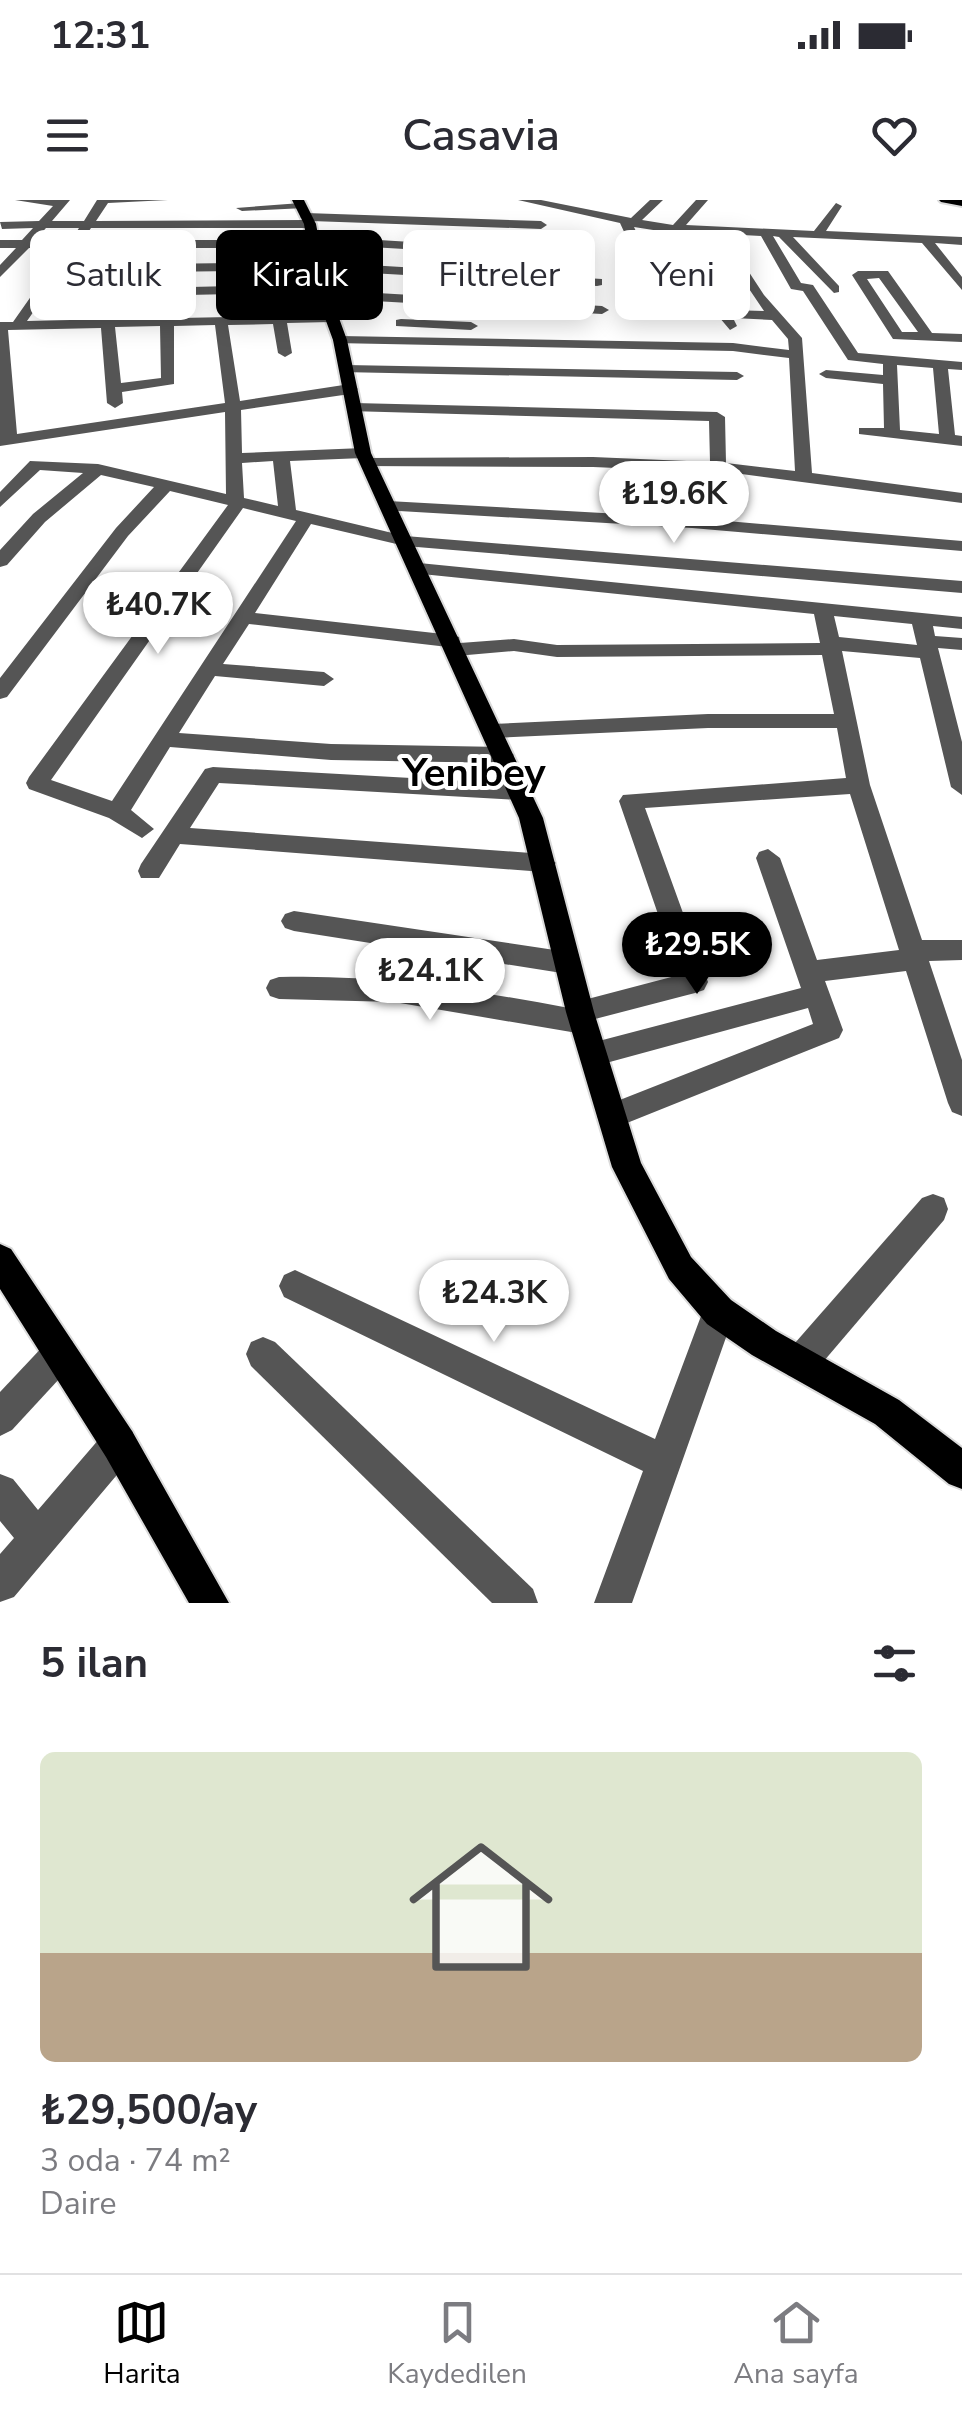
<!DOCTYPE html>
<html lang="tr">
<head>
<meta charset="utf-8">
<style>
	body { margin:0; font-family:"Nunito Sans",sans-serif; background:#f7f7f7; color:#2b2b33; height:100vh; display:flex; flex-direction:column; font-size:38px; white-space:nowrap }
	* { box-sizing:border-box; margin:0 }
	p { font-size:32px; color:#7c7c81 }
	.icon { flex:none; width:55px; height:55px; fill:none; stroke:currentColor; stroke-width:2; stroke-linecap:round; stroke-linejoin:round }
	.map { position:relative; height:1403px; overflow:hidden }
	.panel { display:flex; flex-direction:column; background:#fff; flex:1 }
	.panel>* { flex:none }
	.banner { position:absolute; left:30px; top:30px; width:902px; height:90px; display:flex; gap:20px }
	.price { position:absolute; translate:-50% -85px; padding:0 22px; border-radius:35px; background:#fff; color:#222; font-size:32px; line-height:65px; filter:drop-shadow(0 2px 5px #0008) }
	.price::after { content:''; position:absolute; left:50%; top:60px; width:30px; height:22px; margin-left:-15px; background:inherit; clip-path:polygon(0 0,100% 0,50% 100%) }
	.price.current { background:#000; color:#fff }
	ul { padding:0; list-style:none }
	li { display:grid; align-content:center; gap:20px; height:530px; padding:0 40px }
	li span { display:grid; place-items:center; height:310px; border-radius:15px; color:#555 }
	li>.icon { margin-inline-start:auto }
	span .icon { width:180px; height:180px; fill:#fffc; stroke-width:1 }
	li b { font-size:42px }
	h2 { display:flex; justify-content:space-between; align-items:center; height:120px; padding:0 40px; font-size:42px }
	.pill { padding:0 35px; border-radius:15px; background:#fff; box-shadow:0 5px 25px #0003; font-size:35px; line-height:90px }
	.pill.current { background:#000; color:#fff }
	.status { display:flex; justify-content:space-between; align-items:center; height:70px; padding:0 50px; background:#fff; direction:ltr }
	.status svg { height:28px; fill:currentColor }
	header { display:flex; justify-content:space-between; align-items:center; height:130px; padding:0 40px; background:#fff; font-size:45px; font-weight:600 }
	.tab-bar { display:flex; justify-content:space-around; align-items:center; height:140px; border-top:2px solid #e1e1e2; background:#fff; font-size:28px; color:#7c7c81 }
	.tab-bar a { display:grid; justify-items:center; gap:5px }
	.tab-bar .current { color:#000 }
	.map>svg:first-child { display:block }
	.green { fill:#dcdcdc }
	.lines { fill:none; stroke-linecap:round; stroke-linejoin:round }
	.major-casing { stroke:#dbdbdb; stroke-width:4 }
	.minor { fill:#555; fill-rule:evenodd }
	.major { fill:#000; fill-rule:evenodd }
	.labels { text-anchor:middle; stroke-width:8; stroke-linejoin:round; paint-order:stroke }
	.district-label { font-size:40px; font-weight:bold; fill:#000; stroke:#fff }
</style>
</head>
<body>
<div class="status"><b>12:31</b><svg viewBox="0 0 49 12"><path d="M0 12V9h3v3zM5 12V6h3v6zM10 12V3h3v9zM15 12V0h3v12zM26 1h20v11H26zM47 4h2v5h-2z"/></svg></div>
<header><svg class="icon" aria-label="menu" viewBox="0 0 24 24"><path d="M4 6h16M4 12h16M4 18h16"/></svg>Casavia<svg class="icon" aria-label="heart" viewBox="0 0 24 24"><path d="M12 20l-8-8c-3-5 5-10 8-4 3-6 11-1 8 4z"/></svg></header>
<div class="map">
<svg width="962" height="1403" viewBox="0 0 962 1403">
	<rect width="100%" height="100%" fill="#fff"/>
	<polygon class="green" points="90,62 149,63 121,110 94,109 89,117 53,117"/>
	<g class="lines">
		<defs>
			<g id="major">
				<polygon points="292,0 304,0 316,24 328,88 347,140 371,253 543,618 594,812 641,963 691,1057 731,1100 776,1131 899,1200 962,1248 962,1289 949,1284 875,1224 752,1155 707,1124 669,1079 612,967 566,812 519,618 355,253 333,140 314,88 304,24"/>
				<polygon points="939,0 962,0 962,6 941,2"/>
				<polygon points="0,1044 11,1049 132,1231 229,1403 189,1403 106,1257 0,1089"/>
			</g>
		</defs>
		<use href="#major" class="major-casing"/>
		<g class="minor">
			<path d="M 15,0 L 70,0 L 52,21 L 84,21 L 97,0 L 168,0 L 108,3 L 96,21 L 306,20 L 300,17 L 306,13 L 541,21 L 547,25 L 541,29 L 311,21 L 316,24 L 310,28 L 91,28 L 83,40 L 307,40 L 313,36 L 595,53 L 591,60 L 320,44 L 314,48 L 78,48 L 27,121 L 114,119 L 145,68 L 151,64 L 318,62 L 602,79 L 602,85 L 597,86 L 318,70 L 155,72 L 146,88 L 321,84 L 326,90 L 602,106 L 609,110 L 602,114 L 322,98 L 317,92 L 141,96 L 128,119 L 336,115 L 338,118 L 331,122 L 287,123 L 292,153 L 285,157 L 278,153 L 273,124 L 228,125 L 240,201 L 350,184 L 358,189 L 350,194 L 241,210 L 242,253 L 363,248 L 371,253 L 363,258 L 290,261 L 296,310 L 405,336 L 962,381 L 962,393 L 405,346 L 311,324 L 255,413 L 452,435 L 459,437 L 460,443 L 514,439 L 557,445 L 820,443 L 814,414 L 412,373 L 412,365 L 419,363 L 962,417 L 962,429 L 933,426 L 935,436 L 962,438 L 962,450 L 938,448 L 962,542 L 962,595 L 951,587 L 920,458 L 842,451 L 870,585 L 922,740 L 962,740 L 962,760 L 929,761 L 962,860 L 962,916 L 952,912 L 948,903 L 906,771 L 825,781 L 843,830 L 839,838 L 612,929 L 602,925 L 597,916 L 602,907 L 813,824 L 808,808 L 595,866 L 585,863 L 581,854 L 585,845 L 595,842 L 801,788 L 756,658 L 759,652 L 768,649 L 780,658 L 817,760 L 899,750 L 850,594 L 645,608 L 708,782 L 704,790 L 695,793 L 595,819 L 593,830 L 583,834 L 394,802 L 279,799 L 270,796 L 266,788 L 270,780 L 279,777 C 377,774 472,790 569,808 L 580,801 L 679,775 L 619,601 L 623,595 L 846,578 L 837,528 L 708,528 L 493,538 L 482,531 L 493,524 L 708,514 L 834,514 L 822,455 L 557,457 L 514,451 L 456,456 L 449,454 L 448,447 L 249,424 L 223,464 L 324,472 L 334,479 L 324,486 L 215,476 L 179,533 L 331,544 L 503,547 L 514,555 L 503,563 L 331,560 L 170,547 L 131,610 L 154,629 L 142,638 L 109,618 L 29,589 L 26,583 L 29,577 L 228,305 L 170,291 L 128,336 L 7,497 L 0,499 L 0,478 L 116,328 L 154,287 L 101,275 L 45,322 L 7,365 L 0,367 L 0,350 L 33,314 L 83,273 L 40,270 L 0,307 L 0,292 L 30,261 L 98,264 L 226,294 L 225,212 L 0,246 L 0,122 L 13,122 L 65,48 L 29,48 L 0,77 L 0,65 L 16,48 L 0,48 L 0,40 L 22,40 L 33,28 L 2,29 L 0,22 L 39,21 L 53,6 ZM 46,28 L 79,28 L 71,40 L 35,40 ZM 215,125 L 225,203 L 17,234 L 8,130 L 101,128 L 107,203 L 115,208 L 123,203 L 122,192 L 174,184 L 174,126 ZM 160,126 L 161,178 L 121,183 L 115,127 ZM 273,261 L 278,306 L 244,298 L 242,263 ZM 243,308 L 296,321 L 112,601 L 51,580 ZM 834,416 L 912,424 L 917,445 L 839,437 Z"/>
			<path d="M 518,0 L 541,0 L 631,18 L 650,0 L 663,0 L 642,20 L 673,25 L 696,0 L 708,0 L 686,25 L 814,31 L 836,3 L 842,6 L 826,31 L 962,37 L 962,45 L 935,43 L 962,77 L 962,90 L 922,43 L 793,37 L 839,86 L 839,92 L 834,93 L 779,37 L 773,36 L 801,83 L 813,85 L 858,153 L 962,162 L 962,170 L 948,169 L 955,235 L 962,236 L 962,246 L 859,234 L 859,228 L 884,228 L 883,184 L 826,178 L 819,174 L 826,170 L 883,175 L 883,164 L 848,160 L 803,91 L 791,89 L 761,36 L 724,34 L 764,95 L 802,138 L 812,273 L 962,293 L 962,303 L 734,273 L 593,267 L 361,266 L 361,260 L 367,258 L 593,257 L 710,262 L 709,221 L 349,211 L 349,205 L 354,203 L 717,212 L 725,217 L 726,263 L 795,271 L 789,158 L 733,151 L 335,143 L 333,140 L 340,136 L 733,143 L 789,150 L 788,139 L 772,120 L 733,118 L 737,126 L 730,130 L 719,117 L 662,114 L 620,23 ZM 634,27 L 666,32 L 715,109 L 672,107 ZM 679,32 L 712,34 L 764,111 L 728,110 ZM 897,165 L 933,168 L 939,234 L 900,230 Z"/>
			<polygon points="301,3 305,8 242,11 236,8"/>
			<path d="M 888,71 L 932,133 L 962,134 L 962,142 L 893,139 L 852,75 L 858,71 ZM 879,78 L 918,132 L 902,132 L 867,79 Z"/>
			<polygon points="401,119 471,122 478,126 471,130 396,126 396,120"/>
			<polygon points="346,165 737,172 744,176 737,180 341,172 339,169"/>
			<polygon points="388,301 692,318 962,341 962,351 692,328 382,310 379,306"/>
			<polygon points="213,567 520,584 531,592 520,600 219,583 190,628 544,654 556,663 544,672 180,644 159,678 141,678 138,671 141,664 205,569"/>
			<polygon points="294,711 568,752 577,755 581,763 577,771 568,774 294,731 285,728 281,721 285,714"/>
			<polygon points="933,994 944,998 948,1009 944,1020 812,1175 800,1180 788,1175 783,1163 788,1151 922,998"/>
			<polygon points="295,1070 655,1239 707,1100 719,1096 731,1100 735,1112 632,1403 594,1403 643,1271 284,1097 279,1086 284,1075"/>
			<polygon points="60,1136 72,1141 77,1153 72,1165 12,1230 0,1236 0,1192 48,1141"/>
			<polygon points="263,1137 275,1142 533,1389 538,1403 492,1403 251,1166 246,1154 251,1142"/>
			<polygon points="119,1226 132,1231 137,1244 132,1257 14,1397 0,1402 0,1354 14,1338 0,1321 0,1274 13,1279 38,1310 106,1231"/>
		</g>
		<use href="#major" class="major"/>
	</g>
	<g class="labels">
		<g class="district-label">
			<text x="474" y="586">Yenibey</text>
		</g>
	</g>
</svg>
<b class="price" style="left:674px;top:346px">₺19.6K</b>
<b class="price" style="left:158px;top:457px">₺40.7K</b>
<b class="price current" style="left:697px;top:797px">₺29.5K</b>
<b class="price" style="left:430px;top:823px">₺24.1K</b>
<b class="price" style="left:494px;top:1145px">₺24.3K</b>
<div class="banner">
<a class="pill">Satılık</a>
<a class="pill current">Kiralık</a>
<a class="pill">Filtreler</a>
<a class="pill">Yeni</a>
</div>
</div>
<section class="panel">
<h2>5 ilan<svg class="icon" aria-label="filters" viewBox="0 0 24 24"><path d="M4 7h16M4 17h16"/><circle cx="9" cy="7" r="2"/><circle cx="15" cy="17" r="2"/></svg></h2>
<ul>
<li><span style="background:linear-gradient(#dfe7d0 65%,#b9a48a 0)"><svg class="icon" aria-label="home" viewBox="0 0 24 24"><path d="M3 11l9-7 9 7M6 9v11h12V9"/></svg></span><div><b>₺29,500/ay</b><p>3 oda · 74 m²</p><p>Daire</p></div></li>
</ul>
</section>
<nav class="tab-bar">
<a class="current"><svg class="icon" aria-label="map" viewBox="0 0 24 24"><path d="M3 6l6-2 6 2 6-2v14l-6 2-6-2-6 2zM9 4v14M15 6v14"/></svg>Harita</a>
<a><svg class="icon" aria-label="saved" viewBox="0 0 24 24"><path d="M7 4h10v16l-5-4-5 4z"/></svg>Kaydedilen</a>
<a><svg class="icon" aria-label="home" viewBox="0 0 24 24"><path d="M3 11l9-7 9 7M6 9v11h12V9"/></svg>Ana sayfa</a>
</nav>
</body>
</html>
